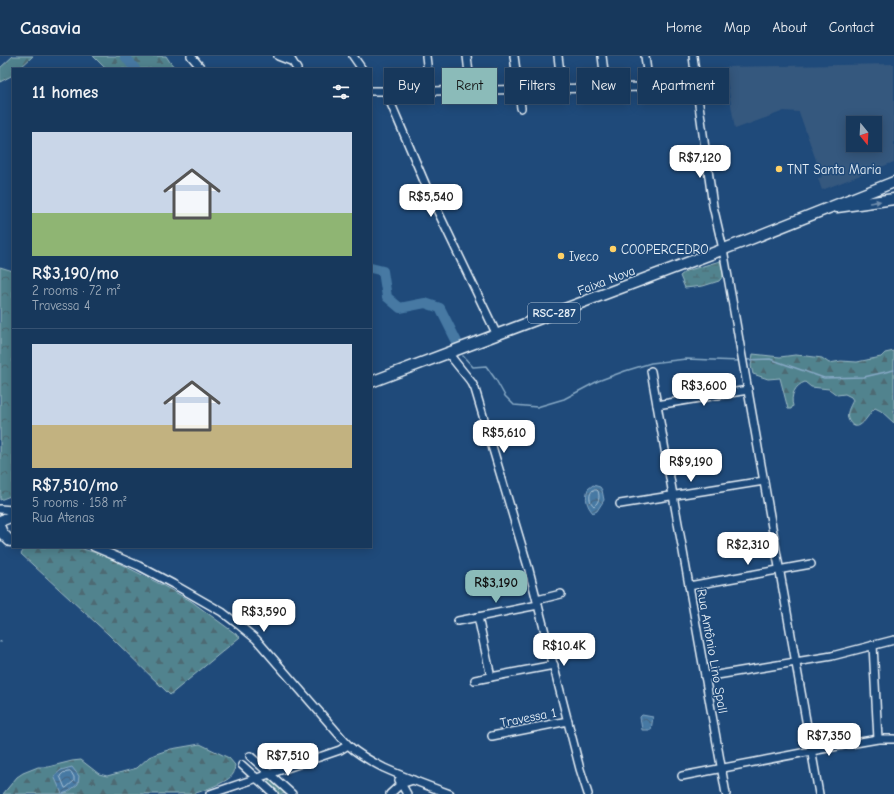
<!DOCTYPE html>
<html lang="en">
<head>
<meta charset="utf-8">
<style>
	body { margin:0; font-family:"Comic Neue",sans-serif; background:#203f62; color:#f1f3f6; height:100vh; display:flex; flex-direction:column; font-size:15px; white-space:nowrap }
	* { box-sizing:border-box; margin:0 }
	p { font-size:13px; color:#9eacbb }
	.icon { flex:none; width:22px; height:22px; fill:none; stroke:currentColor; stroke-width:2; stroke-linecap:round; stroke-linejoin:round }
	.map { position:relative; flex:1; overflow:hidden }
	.drawer { position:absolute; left:12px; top:12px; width:360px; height:480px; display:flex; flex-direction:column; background:#17385c; border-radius:0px; box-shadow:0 2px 10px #0003,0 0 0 1px #365272 }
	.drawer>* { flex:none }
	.guide { position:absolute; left:384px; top:12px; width:380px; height:36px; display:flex; gap:8px }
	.needle { width:26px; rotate:162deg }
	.controls { position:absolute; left:846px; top:60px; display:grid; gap:8px }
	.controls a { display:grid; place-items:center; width:36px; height:36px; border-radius:0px; background:#17385c; box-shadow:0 2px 10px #0003,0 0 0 1px #365272; font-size:20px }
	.price { position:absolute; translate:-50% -34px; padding:0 9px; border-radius:8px; background:#fff; color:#222; font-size:13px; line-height:26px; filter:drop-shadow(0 1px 2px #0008) }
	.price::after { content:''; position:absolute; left:50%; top:24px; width:12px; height:9px; margin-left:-6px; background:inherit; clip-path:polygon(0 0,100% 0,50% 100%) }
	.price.active { background:#8bbbb9; color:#111 }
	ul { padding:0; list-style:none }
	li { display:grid; align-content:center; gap:8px; height:212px; padding:0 20px }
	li+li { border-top:1px solid #365272 }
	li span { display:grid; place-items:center; height:124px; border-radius:0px; color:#555 }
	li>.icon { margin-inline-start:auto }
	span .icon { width:72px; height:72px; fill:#fffc; stroke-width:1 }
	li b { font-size:17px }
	h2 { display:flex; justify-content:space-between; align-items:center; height:48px; padding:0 20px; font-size:17px }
	.tag { padding:0 14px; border-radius:0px; background:#17385c; box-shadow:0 2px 10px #0003,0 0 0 1px #365272; font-size:14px; line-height:36px }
	.tag.active { background:#8bbbb9; color:#111 }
	header { display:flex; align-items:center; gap:24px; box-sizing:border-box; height:56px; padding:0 20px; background:#17385c; border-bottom:1px solid #365272 }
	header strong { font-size:19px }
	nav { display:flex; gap:22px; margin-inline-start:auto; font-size:14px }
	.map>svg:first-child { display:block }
	.built { fill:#36587e; fill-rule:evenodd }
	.green { fill:#51838e; stroke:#9cbac3 }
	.forest { fill:url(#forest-firs); stroke:#9cbac3 }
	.wetland { fill:url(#wetland-marsh); stroke:#9cbac3 }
	.park { fill:url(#park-crowns); stroke:#9cbac3 }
	.water { fill:url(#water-waves); stroke:#87a9c5 }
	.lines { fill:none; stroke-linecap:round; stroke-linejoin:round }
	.shore { stroke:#a7c1d6; stroke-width:1 }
	.stream { stroke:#87a9c5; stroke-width:1.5 }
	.river { stroke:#4679a3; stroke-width:10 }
	.minor-casing { stroke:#e8f1f8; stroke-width:10 }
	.highway-casing { stroke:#e8f1f8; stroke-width:13 }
	.minor { stroke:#1f4a7a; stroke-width:7 }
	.highway { stroke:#1f4a7a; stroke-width:10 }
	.oneway { fill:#6f8dac }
	.poi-dot { fill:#ffd166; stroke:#1f4a7a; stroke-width:1.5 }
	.labels { text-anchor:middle; stroke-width:3; stroke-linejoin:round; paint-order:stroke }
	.shield { fill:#1f4a7a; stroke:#acbfd2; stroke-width:1 }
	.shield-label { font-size:12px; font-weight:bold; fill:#e8f1f8 }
	.poi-label { font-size:13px; fill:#e8f1f8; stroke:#1f4a7a; text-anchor:start }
	.street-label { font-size:13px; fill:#e8f1f8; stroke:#1f4a7a }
</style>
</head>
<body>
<header>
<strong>Casavia</strong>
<nav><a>Home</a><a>Map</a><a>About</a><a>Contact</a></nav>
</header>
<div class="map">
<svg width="894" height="738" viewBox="0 0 894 738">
	<defs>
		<pattern id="forest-firs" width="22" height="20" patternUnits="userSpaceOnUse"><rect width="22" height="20" fill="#51838e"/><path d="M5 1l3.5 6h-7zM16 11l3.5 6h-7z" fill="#4d6b73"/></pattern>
		<pattern id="wetland-marsh" width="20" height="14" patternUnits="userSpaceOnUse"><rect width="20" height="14" fill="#51838e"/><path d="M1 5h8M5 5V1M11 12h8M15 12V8" fill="none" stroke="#4d6b73"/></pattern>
		<pattern id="park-crowns" width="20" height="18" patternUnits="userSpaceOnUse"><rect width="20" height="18" fill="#51838e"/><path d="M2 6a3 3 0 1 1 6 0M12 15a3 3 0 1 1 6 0" fill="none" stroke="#4d6b73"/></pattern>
		<pattern id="water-waves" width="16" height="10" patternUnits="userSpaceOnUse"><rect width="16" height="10" fill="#4679a3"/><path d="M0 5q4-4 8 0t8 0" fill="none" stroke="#46637b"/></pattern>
	</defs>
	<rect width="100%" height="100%" fill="#1f4a7a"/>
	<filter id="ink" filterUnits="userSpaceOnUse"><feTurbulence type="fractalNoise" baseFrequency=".025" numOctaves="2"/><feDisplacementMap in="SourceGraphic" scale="8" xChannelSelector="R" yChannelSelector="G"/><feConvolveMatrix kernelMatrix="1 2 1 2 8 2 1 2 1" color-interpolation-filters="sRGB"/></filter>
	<g filter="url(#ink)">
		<path class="built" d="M 894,8 L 894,106 L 822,134 L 818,122 L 822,121 L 799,56 L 784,55 L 735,73 L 725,11 ZM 853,67 L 875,67 L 875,89 L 853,89 Z"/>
		<polygon class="green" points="269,723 271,723 287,738 277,738 267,729 267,726"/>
		<g class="forest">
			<polygon points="13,0 33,0 19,13 13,13 13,19 0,26 0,12"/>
			<polygon points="93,0 166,0 170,6 176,13 106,13"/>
			<path d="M 894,295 L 894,367 L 881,355 L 875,352 C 869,356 859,381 849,365 C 845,358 850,351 853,344 L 851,341 L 845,338 L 837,339 L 829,333 L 811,331 L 805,326 C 795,329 790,340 793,350 L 791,353 L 788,353 L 780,322 L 768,323 L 753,318 L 751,310 L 753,298 L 780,301 L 795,299 L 807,300 L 822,302 L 829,307 L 841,305 L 857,306 L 881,301 L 885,297 Z"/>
			<polygon points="27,491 76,491 103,499 162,529 191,545 240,581 170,639 108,578 21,498 25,492"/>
			<path d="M 200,688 L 229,702 L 235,709 C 234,712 235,716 233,718 C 229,726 202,735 193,738 L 3,738 L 17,721 L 23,717 L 38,711 L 48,711 L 72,705 L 81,704 L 99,718 L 107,720 L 137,712 L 149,701 L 156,698 L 171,693 Z"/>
		</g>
		<polygon class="wetland" points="720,205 723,210 724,219 719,225 703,230 685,232 680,220 686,215"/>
		<polygon class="park" points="0,211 13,215 13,439 0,444"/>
		<g class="water">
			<path d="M 593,429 L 600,431 L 602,434 L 604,444 L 597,455 L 593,457 C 586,449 585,442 588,433 Z"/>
			<polygon points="642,659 653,661 651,674 642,674 640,661"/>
			<polygon points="72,711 79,720 78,728 68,736 62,738 54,720 61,714"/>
		</g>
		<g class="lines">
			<g class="shore">
				<path d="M 593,434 L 597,434 L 598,435 C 600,441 599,446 594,450 C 589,446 588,438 593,434 Z"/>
				<polygon points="71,716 74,721 74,725 66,732 65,732 60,720 63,717"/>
			</g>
			<g class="stream">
				<polyline points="463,300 473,311 486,310 496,324 505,340 514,349 537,351 564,343 598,325 625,315 651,307 686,303 740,305"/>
				<polyline points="746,304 770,303 824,322 864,321 894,314"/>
				<polyline points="0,586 1,585"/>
			</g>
			<g class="river">
				<polyline points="125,0 135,13"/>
				<polyline points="371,212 383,215 387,241 400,252 425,247 440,252 457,286"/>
			</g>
			<defs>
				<g id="minor">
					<polyline points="191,0 202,13"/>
					<polyline points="278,0 291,5"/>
					<polyline points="289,0 297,13"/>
					<polyline points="353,0 362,13"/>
					<polyline points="426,0 430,35"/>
					<polyline points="467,0 471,35"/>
					<polyline points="514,0 521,52"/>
					<polyline points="558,0 562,33"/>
					<polyline points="602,0 606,32"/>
					<polyline points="645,0 649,31"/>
					<polyline points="693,0 699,49 713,150 723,193 819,738"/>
					<polyline points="371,35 430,35 696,30"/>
					<polyline points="386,36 430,139 497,279"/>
					<polyline points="448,297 472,327 475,333 529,514 580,713 588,738"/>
					<polyline points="651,315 726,738"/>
					<polyline points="657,349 748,334"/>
					<polyline points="620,448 764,425"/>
					<polyline points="0,453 13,454"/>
					<path d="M 94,491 L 139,510 L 173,528 L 222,556 L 239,569 L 256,583 L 348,689 C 359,699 370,705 384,712 C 406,722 428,730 450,738"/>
					<polyline points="689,530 811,508"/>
					<polyline points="537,544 561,538"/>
					<polyline points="478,561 491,621"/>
					<polyline points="458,565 538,549"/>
					<polyline points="873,589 878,683"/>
					<polyline points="705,621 832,600 894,584"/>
					<polyline points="475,624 554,609"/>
					<polyline points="492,680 568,665"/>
					<polyline points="849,688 878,683 894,683"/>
					<polyline points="250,700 292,738"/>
					<polyline points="242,709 274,738"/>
					<polyline points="682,720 843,689"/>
					<polyline points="399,724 407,738"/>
					<polyline points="210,738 340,694 348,689"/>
					<polyline points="390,738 401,728 413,724"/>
				</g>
				<g id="highway">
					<polyline points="837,151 894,143"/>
					<polyline points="371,326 748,184 894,126"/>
					<polyline points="0,465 13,460"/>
					<polyline points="0,472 2,477 10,485"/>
				</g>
			</defs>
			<use href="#minor" class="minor-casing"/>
			<use href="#highway" class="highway-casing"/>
			<use href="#minor" class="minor"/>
			<use href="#highway" class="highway"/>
		</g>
		<defs><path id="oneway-solid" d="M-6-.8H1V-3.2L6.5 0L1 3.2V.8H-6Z"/></defs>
		<use class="oneway" href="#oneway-solid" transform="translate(875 146) rotate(-9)"/>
	</g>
	<g class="poi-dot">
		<circle cx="779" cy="113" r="4"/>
		<circle cx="613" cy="193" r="4"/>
		<circle cx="561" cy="200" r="4"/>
	</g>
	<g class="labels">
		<rect class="shield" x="528" y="247" width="52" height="20" rx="3"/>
		<g class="shield-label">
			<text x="554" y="261">RSC-287</text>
		</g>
		<g class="poi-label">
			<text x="787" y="118">TNT Santa Maria</text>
			<text x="621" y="198">COOPERCEDRO</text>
			<text x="569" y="205">Iveco</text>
		</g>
		<g class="street-label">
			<text transform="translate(606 224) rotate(-21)" y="5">Faixa Nova</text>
			<text transform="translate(713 595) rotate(80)" y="5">Rua Antônio Lino Spall</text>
			<text transform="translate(528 661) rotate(-11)" y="5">Travessa 1</text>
		</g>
	</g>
</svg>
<div class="controls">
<a><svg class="needle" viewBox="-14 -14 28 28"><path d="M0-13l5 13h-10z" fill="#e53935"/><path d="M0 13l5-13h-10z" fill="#9eacbb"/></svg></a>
</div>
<b class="price" style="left:700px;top:123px">R$7,120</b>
<b class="price" style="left:431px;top:162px">R$5,540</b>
<b class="price" style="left:704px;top:351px">R$3,600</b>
<b class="price" style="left:504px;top:398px">R$5,610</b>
<b class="price" style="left:691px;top:427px">R$9,190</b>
<b class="price" style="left:748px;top:510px">R$2,310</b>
<b class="price active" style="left:496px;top:548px">R$3,190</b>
<b class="price" style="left:264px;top:577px">R$3,590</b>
<b class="price" style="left:564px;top:611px">R$10.4K</b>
<b class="price" style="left:829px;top:701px">R$7,350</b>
<b class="price" style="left:288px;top:721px">R$7,510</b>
<div class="guide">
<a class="tag">Buy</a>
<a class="tag active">Rent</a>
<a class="tag">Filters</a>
<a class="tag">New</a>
<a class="tag">Apartment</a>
</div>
<section class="drawer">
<h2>11 homes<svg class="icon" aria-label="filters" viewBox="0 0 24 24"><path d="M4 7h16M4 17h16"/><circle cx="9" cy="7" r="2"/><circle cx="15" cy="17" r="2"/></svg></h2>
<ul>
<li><span style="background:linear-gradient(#c9d6e8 65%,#8fb573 0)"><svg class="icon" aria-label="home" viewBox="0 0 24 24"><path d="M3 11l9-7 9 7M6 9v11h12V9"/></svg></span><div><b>R$3,190/mo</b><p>2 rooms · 72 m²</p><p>Travessa 4</p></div></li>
<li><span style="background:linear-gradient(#c9d6e8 65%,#c2b280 0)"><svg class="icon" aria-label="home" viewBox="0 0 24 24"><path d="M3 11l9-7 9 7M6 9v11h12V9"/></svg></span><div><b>R$7,510/mo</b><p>5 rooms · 158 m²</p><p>Rua Atenas</p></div></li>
</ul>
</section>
</div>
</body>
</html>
